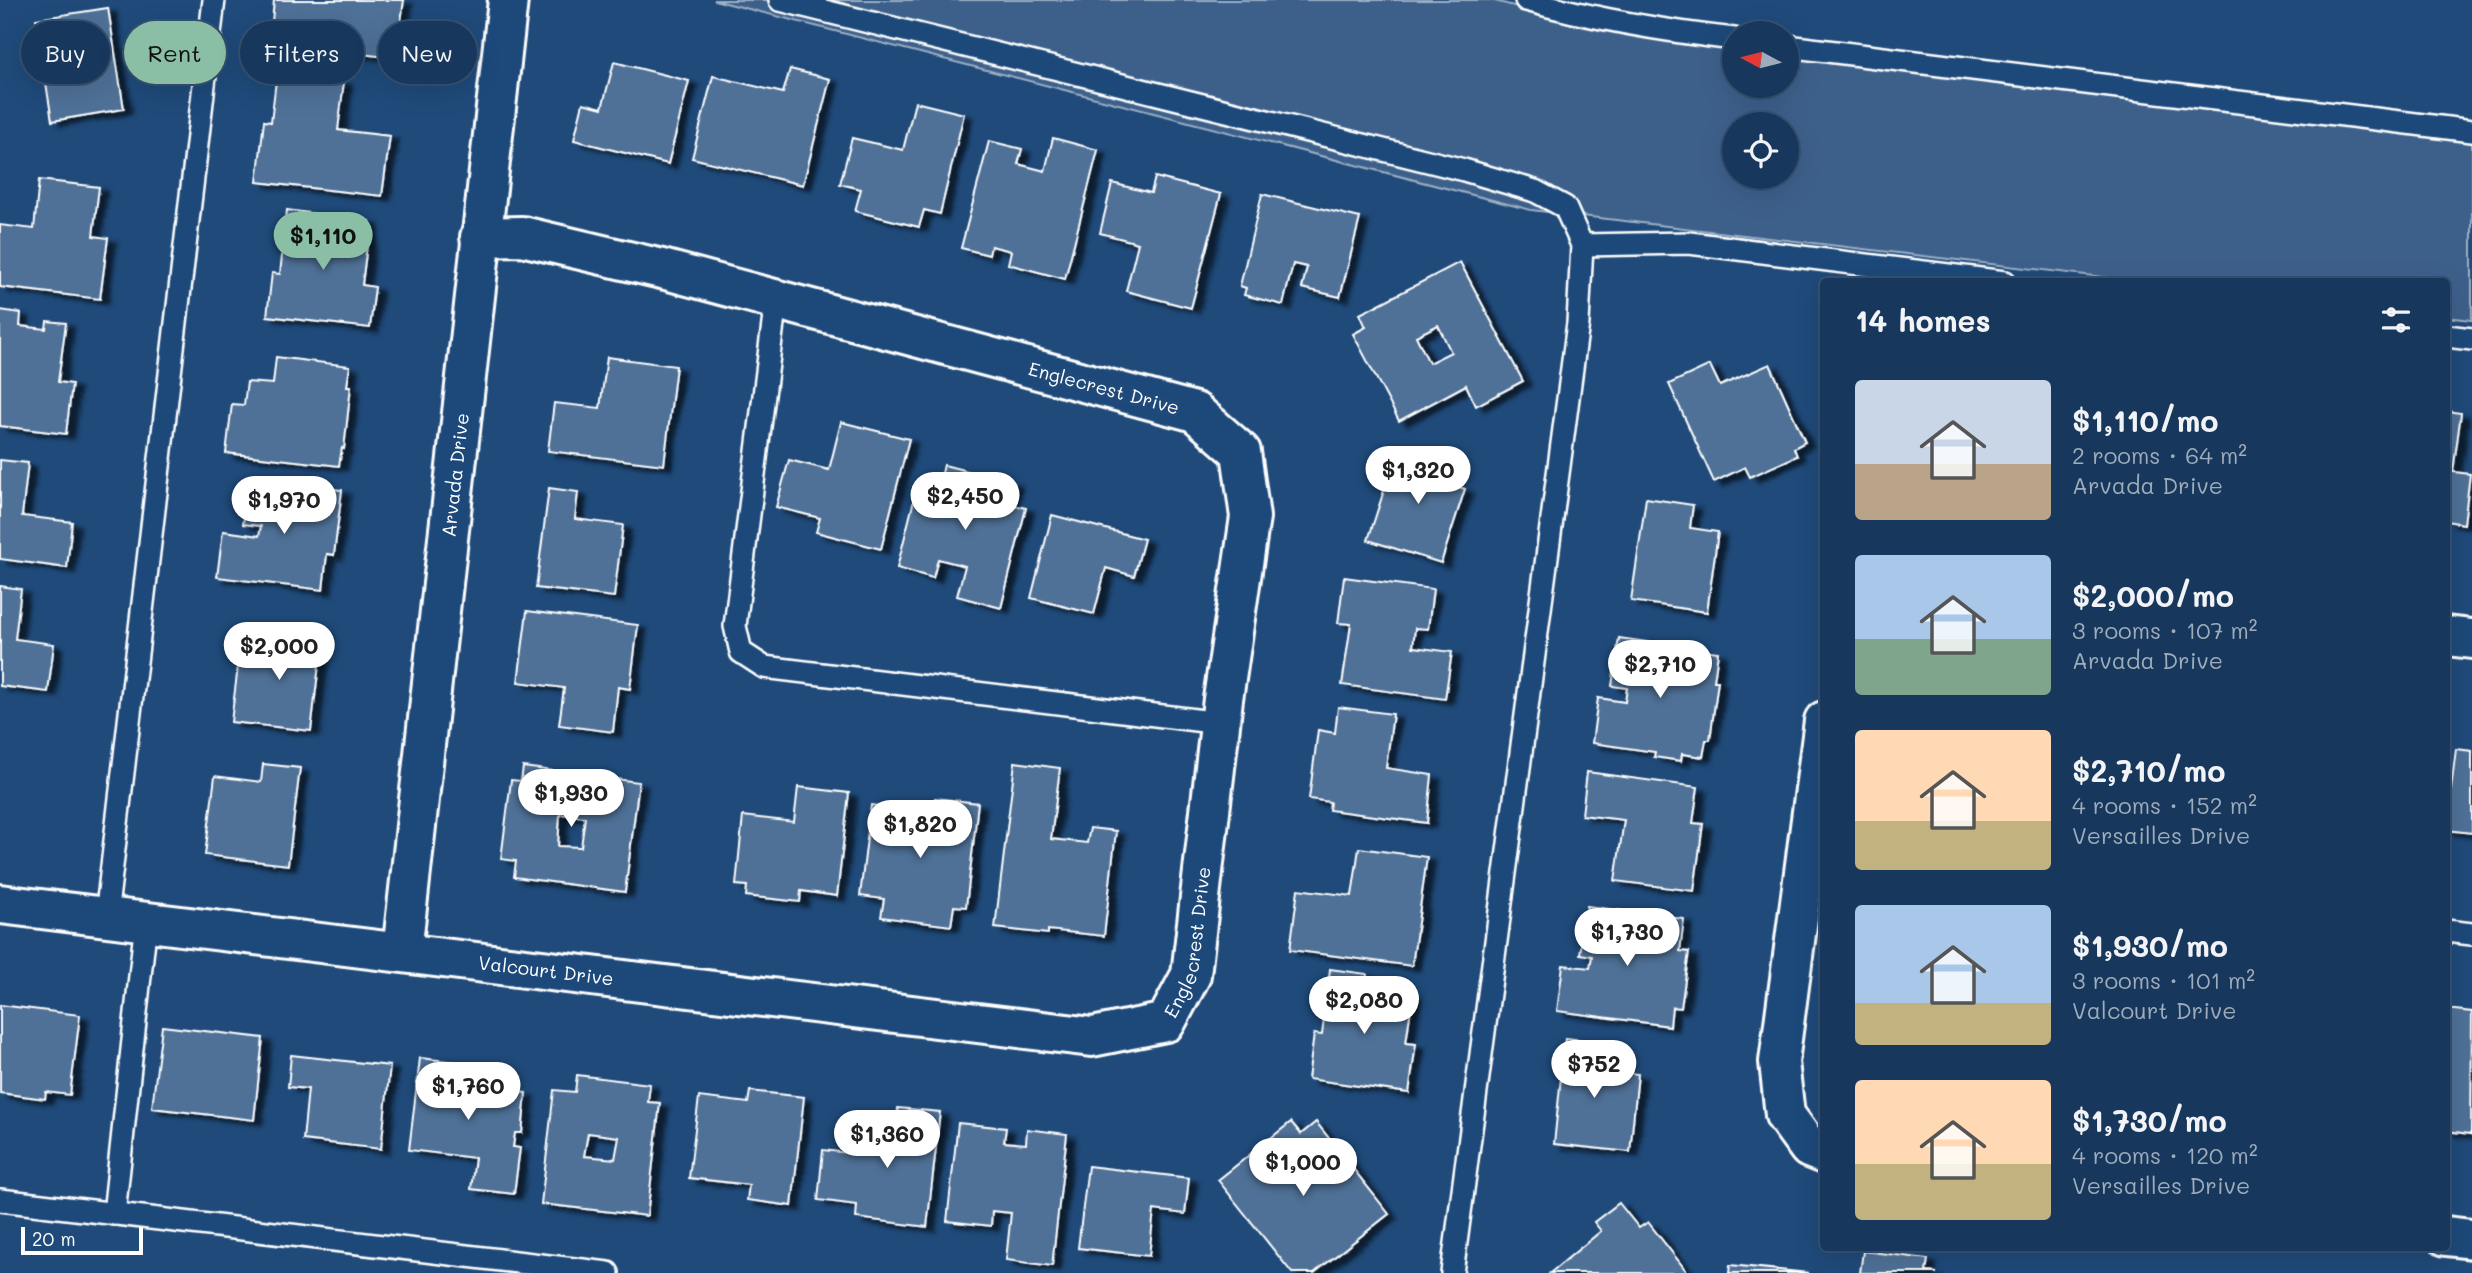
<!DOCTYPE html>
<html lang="en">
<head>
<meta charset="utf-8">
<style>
	body { margin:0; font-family:Mali,sans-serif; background:#203f62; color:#f1f3f6; height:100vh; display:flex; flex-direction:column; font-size:26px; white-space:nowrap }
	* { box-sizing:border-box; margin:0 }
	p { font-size:23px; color:#9eacbb }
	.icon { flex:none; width:38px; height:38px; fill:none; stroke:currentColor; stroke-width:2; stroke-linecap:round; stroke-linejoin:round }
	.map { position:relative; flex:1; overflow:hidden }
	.side { position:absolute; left:1820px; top:278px; width:630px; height:973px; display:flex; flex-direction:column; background:#17385c; border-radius:7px; box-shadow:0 7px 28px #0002,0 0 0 2px #365272 }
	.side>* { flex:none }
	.hud { position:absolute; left:21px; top:21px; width:665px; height:63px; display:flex; gap:14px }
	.needle { width:46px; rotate:277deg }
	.buttons { position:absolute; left:1722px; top:21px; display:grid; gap:14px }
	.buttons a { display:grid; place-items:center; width:77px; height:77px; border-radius:50%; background:#17385c; box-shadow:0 7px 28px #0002,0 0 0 2px #365272; font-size:35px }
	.scale { position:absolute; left:21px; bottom:18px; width:122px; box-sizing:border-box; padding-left:7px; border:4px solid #fff; border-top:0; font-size:19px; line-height:24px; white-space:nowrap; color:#fff; -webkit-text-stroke:5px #1f4a7a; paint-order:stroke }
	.price { position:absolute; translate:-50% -60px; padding:0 16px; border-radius:24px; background:#fff; color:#222; font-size:23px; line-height:46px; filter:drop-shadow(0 2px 4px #0008) }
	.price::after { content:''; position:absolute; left:50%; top:42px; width:21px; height:16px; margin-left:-10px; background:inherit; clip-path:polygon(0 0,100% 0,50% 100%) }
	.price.current { background:#8abfa5; color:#111 }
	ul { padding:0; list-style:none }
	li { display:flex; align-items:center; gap:21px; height:175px; padding:0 35px }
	li span { display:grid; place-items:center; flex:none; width:196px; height:140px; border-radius:7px; color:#555 }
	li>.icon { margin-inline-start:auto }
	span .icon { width:84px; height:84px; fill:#fffc; stroke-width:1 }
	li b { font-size:30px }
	h2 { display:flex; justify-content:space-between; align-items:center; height:84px; padding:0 35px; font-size:30px }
	.tag { padding:0 24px; border-radius:32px; background:#17385c; box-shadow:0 7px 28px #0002,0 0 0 2px #365272; font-size:24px; line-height:63px }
	.tag.current { background:#8abfa5; color:#111 }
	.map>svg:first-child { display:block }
	.green { fill:#3c618b; stroke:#9eb0c5; stroke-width:2; fill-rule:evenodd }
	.building { fill:#507197; stroke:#fff; stroke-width:2; fill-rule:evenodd; filter:url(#shadow) }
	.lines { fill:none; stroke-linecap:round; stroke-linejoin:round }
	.lane-casing { stroke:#fff; stroke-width:26 }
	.street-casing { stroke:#fff; stroke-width:44 }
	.lane { stroke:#1f4a7a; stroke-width:21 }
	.street { stroke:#1f4a7a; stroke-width:38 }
	.labels { text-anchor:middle; stroke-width:7; stroke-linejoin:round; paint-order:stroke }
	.street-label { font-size:19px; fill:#fff; stroke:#1f4a7a }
</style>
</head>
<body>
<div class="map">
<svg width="2472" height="1273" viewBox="0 0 2472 1273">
	<defs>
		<filter id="shadow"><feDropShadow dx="8" dy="4.5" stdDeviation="2" flood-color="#0009"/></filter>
	</defs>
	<rect width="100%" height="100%" fill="#1f4a7a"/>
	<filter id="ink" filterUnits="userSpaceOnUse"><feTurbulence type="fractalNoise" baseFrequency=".0143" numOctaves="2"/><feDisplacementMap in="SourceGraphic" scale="14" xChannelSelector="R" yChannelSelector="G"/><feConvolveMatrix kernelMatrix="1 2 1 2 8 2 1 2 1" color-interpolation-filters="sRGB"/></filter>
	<g filter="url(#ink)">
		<path class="green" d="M 714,0 L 1491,0 L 1598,28 L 1734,45 L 1734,86 L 1787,86 L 1787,51 L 2472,138 L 2472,320 L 2447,317 L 2446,282 L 2145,282 L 1531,210 ZM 1734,124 L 1787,124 L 1787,177 L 1734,177 Z"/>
		<g class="building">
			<polygon points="274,0 404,0 396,58 270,44"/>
			<polygon points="108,8 124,109 52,121 36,19"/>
			<polygon points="614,62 689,81 668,164 574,140 583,103 602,108"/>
			<polygon points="790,69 830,79 803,185 692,158 713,76 783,93"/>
			<polygon points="277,72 344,81 338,130 390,136 382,196 257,182 264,121 271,122"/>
			<polygon points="915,102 964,114 940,214 924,210 919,227 855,211 861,189 840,184 852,138 903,150"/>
			<polygon points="1053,138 1098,150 1065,279 1008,264 1011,251 991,246 989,255 961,248 989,141 1022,149 1018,164 1045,171"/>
			<polygon points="1155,177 1221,194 1191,308 1126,291 1138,243 1100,233 1112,183 1151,193"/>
			<polygon points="39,180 99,187 93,236 108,238 100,299 0,287 0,225 34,229"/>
			<polygon points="1262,194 1360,218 1340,297 1302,288 1307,267 1293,264 1283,305 1244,295 1246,288 1240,286"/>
			<polygon points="287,210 370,221 362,285 375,287 370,328 267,316 272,273 280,274"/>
			<path d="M 1460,262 L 1523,381 L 1476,406 L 1466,385 L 1399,421 L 1353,334 L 1366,327 L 1360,314 ZM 1438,325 L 1451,352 L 1429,363 L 1416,336 Z"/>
			<polygon points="0,310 21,313 20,326 46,329 47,321 66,323 58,382 72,384 66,434 0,426"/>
			<polygon points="276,357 350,366 347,386 351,386 344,449 342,448 339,466 226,453 232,404 244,405 247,382 273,384"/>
			<polygon points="607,357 676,366 664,465 548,451 554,403 600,408"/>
			<polygon points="1770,364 1805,442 1794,448 1797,456 1750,477 1745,467 1714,482 1669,384 1710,365 1720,386"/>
			<polygon points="2446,411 2461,413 2453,472 2470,474 2464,524 2446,521"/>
			<polygon points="841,422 909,439 881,549 816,532 820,518 776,507 789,460 829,470"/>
			<polygon points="1398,447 1456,466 1450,484 1465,489 1441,563 1368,540"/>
			<polygon points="0,460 28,463 22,516 72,522 67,568 0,559"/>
			<polygon points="944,465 1014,483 1009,504 1026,508 1001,608 957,596 965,566 938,559 933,578 897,568 919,480 939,485"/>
			<polygon points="267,481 342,490 334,555 327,554 323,590 217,577 223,531 259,536 261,526 243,524 248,486 266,488"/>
			<polygon points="549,488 578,492 575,519 623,525 614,597 536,588"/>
			<polygon points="1646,498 1693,505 1690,528 1718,532 1707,612 1631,601"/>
			<polygon points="1052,515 1144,539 1134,576 1106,568 1094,614 1031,598"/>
			<polygon points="1344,577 1433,589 1428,629 1415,628 1413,647 1452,652 1445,699 1342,685 1351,624 1338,623"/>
			<polygon points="0,586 21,589 15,639 54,644 48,692 0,686"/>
			<polygon points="527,611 638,625 630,689 618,687 613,732 559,725 564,688 518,682"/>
			<polygon points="287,627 323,631 311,731 231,722 241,642 286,648"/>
			<polygon points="1619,638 1718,652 1714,681 1718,681 1710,740 1706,740 1703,757 1682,754 1681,761 1654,757 1655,752 1592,743 1598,698 1625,702 1627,688 1612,686"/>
			<polygon points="1338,707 1393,714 1386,768 1432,775 1427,823 1329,810 1330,802 1309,799 1318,730 1335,733"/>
			<polygon points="2456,749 2472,751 2472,833 2446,830"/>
			<polygon points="1015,762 1060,768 1051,839 1087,843 1090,828 1116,831 1104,936 1048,930 1048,934 995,928"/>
			<polygon points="263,764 300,768 288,865 205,855 215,776 261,782"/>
			<path d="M 523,767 L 639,782 L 625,892 L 514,877 L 516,861 L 501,859 L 511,780 L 521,781 ZM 560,814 L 585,817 L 581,847 L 558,846 Z"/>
			<polygon points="1587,772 1698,787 1693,823 1703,824 1694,891 1615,881 1624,820 1582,815"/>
			<polygon points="798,787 849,793 837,896 801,891 800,902 746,896 747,886 736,885 743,816 794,822"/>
			<polygon points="935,798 978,803 966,907 954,906 951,926 881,917 884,899 860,896 871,805 933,813"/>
			<polygon points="1359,848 1427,857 1412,966 1290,950 1298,889 1352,896"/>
			<polygon points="1587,906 1684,919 1680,951 1689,952 1681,1008 1672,1007 1670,1026 1557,1011 1563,965 1590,968 1592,956 1580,954"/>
			<polygon points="1330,969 1367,974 1366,987 1413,994 1406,1043 1416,1044 1409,1093 1308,1079 1314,1034 1322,1035"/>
			<polygon points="0,1005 80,1015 70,1095 46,1092 45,1099 0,1093"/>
			<polygon points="2446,1009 2472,1012 2471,1134 2446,1131"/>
			<polygon points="162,1026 263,1038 254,1120 152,1108"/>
			<polygon points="1565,1038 1609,1043 1606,1070 1638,1074 1630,1152 1554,1144"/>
			<polygon points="291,1055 390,1066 381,1149 303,1140 308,1089 288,1087"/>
			<polygon points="420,1058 482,1065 480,1088 526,1093 522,1133 515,1133 513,1147 520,1148 514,1194 471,1189 475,1158 409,1150"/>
			<path d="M 577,1075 L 650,1084 L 648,1102 L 660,1103 L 647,1216 L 541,1204 L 554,1090 L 575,1092 ZM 588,1133 L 619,1137 L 615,1159 L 584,1156 Z"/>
			<polygon points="750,1091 804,1097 792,1206 747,1200 749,1185 689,1178 699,1097 748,1103"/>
			<polygon points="898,1108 940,1112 927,1227 856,1218 857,1205 818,1200 823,1150 865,1155 870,1114 897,1117"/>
			<polygon points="1291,1122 1301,1134 1316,1122 1389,1214 1314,1273 1292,1273 1218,1180"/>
			<polygon points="958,1123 1006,1128 1004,1142 1026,1144 1027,1129 1067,1134 1052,1266 1006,1260 1011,1213 992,1211 991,1226 947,1221"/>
			<polygon points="1088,1166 1189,1178 1185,1214 1154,1210 1149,1256 1078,1248"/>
			<polygon points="1619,1203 1639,1228 1648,1222 1688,1273 1550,1273 1601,1231 1594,1222"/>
			<polygon points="1863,1251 1928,1259 1926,1272 1937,1273 1860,1273"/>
			<polygon points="1730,1265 1809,1273 1729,1273"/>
		</g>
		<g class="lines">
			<defs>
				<g id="lane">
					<polyline points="780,0 1464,170 1535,191 1565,207 1582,245 1578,323 1452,1273"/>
					<path d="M 1526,0 C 1594,19 1663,31 1734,39"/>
					<polyline points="1787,46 2472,131"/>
					<polyline points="1582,245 1689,243 2005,282"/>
					<polyline points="776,300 735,626 741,652 764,667 1220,723"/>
					<polyline points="2446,336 2472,339"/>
					<polyline points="106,917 214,0"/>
					<polyline points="2446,931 2472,934"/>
					<polyline points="0,1200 608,1273"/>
					<polyline points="114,1214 146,921"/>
				</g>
				<g id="street">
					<polyline points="2446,636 2472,639"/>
					<polyline points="1824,721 1779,1062 1785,1115 1809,1148 1824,1154"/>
					<path id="s1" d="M 0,904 L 1092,1037 L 1166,1022 L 1191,975 L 1223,699 L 1250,517 L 1241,452 L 1195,412 L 666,270 L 522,236 L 480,237"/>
					<path id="s2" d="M 402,952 L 508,0"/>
					<polyline points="2446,1236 2472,1239"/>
				</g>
			</defs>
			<use href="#lane" class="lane-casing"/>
			<use href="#street" class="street-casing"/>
			<use href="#lane" class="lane"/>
			<use href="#street" class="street"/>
		</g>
	</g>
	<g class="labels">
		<g class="street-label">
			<text transform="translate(1104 388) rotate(15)" y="7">Englecrest Drive</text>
			<text dy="7" stroke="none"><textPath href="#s2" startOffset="480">Arvada Drive</textPath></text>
			<text dy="7" stroke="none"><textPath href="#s1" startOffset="1260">Englecrest Drive</textPath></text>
			<text dy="7" stroke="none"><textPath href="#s1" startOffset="550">Valcourt Drive</textPath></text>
		</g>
	</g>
</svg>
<div class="buttons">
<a><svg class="needle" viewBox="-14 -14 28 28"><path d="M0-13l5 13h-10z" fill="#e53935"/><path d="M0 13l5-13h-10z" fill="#9eacbb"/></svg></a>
<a><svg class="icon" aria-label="locate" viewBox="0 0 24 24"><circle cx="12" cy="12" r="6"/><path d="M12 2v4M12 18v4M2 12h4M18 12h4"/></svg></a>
</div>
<div class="scale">20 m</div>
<b class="price current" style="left:323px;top:272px">$1,110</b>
<b class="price" style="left:1418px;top:506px">$1,320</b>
<b class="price" style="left:965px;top:532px">$2,450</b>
<b class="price" style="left:284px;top:536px">$1,970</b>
<b class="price" style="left:279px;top:682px">$2,000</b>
<b class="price" style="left:1660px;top:700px">$2,710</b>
<b class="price" style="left:571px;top:829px">$1,930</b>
<b class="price" style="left:920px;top:860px">$1,820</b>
<b class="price" style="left:1627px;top:968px">$1,730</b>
<b class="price" style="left:1364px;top:1036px">$2,080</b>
<b class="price" style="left:1594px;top:1100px">$752</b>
<b class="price" style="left:468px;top:1122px">$1,760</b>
<b class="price" style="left:887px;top:1170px">$1,360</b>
<b class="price" style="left:1303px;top:1198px">$1,000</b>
<div class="hud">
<a class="tag">Buy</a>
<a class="tag current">Rent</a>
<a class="tag">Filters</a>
<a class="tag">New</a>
</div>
<section class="side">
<h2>14 homes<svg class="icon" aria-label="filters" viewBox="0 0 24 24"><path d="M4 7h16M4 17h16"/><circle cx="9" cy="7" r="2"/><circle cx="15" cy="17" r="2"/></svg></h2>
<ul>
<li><span style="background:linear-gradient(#c9d6e8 60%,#b9a48a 0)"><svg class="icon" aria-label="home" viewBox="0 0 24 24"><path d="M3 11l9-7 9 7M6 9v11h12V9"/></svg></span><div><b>$1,110/mo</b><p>2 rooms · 64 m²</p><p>Arvada Drive</p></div></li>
<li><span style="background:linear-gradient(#a9c7e8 60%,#7fa58c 0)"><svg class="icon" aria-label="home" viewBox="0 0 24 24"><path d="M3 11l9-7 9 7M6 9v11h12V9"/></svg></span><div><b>$2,000/mo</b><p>3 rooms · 107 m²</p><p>Arvada Drive</p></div></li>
<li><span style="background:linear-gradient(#ffd9b3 65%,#c2b280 0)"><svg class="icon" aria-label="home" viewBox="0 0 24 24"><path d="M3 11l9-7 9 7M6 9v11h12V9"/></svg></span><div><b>$2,710/mo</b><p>4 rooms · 152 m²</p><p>Versailles Drive</p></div></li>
<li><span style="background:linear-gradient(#a9c7e8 70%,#c2b280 0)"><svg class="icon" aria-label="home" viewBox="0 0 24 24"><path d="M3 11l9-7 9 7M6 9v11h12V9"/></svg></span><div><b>$1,930/mo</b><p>3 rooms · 101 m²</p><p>Valcourt Drive</p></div></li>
<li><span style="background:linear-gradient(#ffd9b3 60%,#c2b280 0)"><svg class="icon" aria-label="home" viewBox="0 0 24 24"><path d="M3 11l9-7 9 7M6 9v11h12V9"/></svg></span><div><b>$1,730/mo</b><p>4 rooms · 120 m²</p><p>Versailles Drive</p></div></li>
</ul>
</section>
</div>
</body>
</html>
